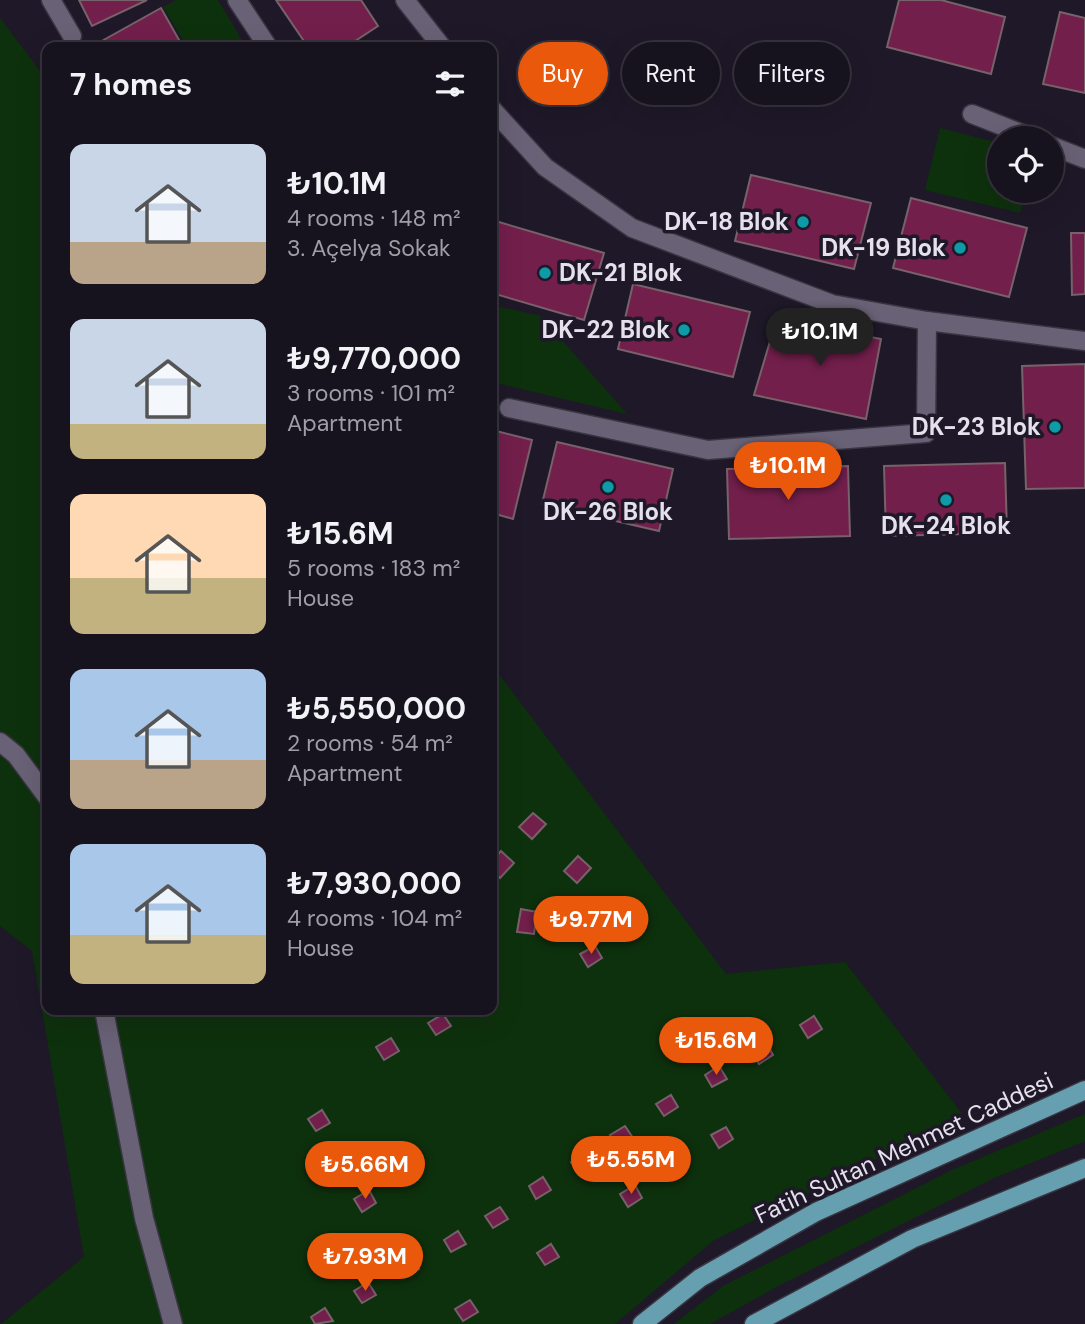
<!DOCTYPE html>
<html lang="en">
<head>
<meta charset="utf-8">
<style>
	body { margin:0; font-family:"DM Sans",sans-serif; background:#1f1b27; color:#f1f3f6; height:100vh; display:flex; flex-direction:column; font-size:26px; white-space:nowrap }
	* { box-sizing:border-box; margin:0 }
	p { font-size:23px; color:#9e9ea4 }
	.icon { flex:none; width:38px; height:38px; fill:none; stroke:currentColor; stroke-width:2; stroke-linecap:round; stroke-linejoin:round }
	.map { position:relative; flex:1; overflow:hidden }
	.drawer { position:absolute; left:42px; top:42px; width:455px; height:973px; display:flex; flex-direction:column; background:#16121e; border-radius:14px; box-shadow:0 7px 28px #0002,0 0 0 2px #35323c }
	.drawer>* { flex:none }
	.banner { position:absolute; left:518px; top:42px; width:462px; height:63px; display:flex; gap:14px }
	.controls { position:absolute; left:987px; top:126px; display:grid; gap:14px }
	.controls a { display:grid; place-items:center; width:77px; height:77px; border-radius:50%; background:#16121e; box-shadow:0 7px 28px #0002,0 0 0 2px #35323c; font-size:35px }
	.price { position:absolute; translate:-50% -60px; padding:0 16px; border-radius:24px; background:#ea580c; color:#fff; font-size:23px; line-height:46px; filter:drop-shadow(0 2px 4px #0008) }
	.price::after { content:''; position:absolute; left:50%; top:42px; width:21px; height:16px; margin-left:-10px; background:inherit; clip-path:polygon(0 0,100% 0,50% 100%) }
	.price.on { background:#222; color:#fff }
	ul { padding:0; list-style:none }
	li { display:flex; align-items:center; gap:21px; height:175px; padding:0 28px }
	li span { display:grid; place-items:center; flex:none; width:196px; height:140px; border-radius:14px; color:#555 }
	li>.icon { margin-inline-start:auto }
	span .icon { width:84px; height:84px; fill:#fffc; stroke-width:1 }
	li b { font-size:30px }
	h2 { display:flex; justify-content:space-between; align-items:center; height:84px; padding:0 28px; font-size:30px }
	.tag { padding:0 24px; border-radius:32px; background:#16121e; box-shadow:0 7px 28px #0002,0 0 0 2px #35323c; font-size:24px; line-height:63px }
	.tag.on { background:#ea580c; color:#fff }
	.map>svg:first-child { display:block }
	.green { fill:#0e310d }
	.building { fill:#721f4b; stroke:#77616a; stroke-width:2 }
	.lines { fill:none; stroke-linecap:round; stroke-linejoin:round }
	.minor-casing { stroke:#383441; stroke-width:21 }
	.primary-casing { stroke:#383441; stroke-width:21 }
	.minor { stroke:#696175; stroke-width:18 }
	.primary { stroke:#669faf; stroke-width:18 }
	.culture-dot { fill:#0f9aa8; stroke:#1e1828; stroke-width:2.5 }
	.labels { text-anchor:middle; stroke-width:7; stroke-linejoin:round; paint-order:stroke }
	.poi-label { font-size:24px; font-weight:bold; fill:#e4e0ec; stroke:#1e1828; text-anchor:end }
	.street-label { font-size:24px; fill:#e4e0ec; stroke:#1e1828 }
</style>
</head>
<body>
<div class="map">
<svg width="1085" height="1324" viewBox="0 0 1085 1324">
	<rect width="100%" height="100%" fill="#1e1828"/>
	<g class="green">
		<polygon points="176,0 218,0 245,45 187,47 163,7"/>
		<polygon points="0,18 47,80 47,1010 492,1010 492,665 726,974 845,962 963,1115 713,1241 615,1324 1,1324 84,1257 32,951 0,926"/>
		<polygon points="940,128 999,143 999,191 1026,191 1020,213 925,190"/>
		<polygon points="492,305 541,316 627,414 492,382"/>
		<polygon points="1085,1114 1085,1141 992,1179 780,1285 710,1324 674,1324 723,1286 952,1170"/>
	</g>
	<g class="building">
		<polygon points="79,0 147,0 92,26"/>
		<polygon points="276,0 361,0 378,26 346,47 308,47"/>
		<polygon points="899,0 941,0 1005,17 991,74 887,47"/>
		<polygon points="161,8 183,47 104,47 100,42"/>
		<polygon points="1060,12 1085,18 1085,93 1043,84"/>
		<polygon points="751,175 871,203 854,269 735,241"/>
		<polygon points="911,198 1027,228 1009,297 893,268"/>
		<polygon points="492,220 604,253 584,320 492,293"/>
		<polygon points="1071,233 1085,233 1085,294 1072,295"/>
		<polygon points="633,284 750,312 733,377 618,349"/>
		<polygon points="777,318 881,339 866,419 754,395"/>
		<polygon points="1085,364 1085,488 1026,489 1022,366"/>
		<polygon points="492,430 532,440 513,519 492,513"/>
		<polygon points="557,442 673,469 659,531 542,504"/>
		<polygon points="1005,463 1007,533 886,536 884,466"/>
		<polygon points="848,466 850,536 729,539 727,469"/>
		<polygon points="533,813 546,824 532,839 519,827"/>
		<polygon points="501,851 514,863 500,878 492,870 492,861"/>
		<polygon points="578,856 591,868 577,883 564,871"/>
		<polygon points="521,909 537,912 534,934 517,932"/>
		<polygon points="595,946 602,958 588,967 580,954"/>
		<polygon points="443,1014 451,1026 436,1035 428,1023"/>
		<polygon points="814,1016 822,1029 808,1038 800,1025"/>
		<polygon points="391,1038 399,1051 384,1060 376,1047"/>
		<polygon points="766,1042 773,1055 759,1064 751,1051"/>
		<polygon points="719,1066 727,1079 712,1087 705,1075"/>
		<polygon points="671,1095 678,1107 664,1116 656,1104"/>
		<polygon points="322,1110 330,1123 316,1131 308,1119"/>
		<polygon points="625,1126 633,1138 618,1147 610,1135"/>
		<polygon points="726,1127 733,1139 719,1148 711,1135"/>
		<polygon points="586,1153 594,1166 579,1175 571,1162"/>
		<polygon points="335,1158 342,1171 328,1179 320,1167"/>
		<polygon points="543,1177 551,1190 536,1199 529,1186"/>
		<polygon points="635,1185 642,1198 628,1207 620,1194"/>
		<polygon points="369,1190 376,1203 362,1212 354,1199"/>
		<polygon points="500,1207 508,1219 493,1228 485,1216"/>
		<polygon points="458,1231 466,1244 451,1252 444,1240"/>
		<polygon points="551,1244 559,1257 545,1265 537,1253"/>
		<polygon points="412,1256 419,1269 405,1277 397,1265"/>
		<polygon points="368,1282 376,1295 362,1303 354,1291"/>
		<polygon points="470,1300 478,1312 463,1321 455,1309"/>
		<polygon points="325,1308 333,1321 315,1324 311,1317"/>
	</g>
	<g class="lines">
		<defs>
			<g id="minor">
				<polyline points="51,0 72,36"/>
				<polyline points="237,0 268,47"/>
				<polyline points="405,0 442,47"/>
				<polyline points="492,109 545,167 632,228 832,304 927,321 1085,341"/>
				<polyline points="972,114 1033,138"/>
				<polyline points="1052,146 1085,159"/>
				<polyline points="509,408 708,450 926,433 927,321"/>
				<polyline points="0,742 16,755 47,797"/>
				<polyline points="104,1010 144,1218 173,1324"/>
			</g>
			<g id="primary">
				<polyline points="642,1324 700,1278 816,1212 1085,1090"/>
				<polyline points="754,1324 912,1239 1085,1168"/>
			</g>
		</defs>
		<use href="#minor" class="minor-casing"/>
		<use href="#primary" class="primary-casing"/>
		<use href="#minor" class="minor"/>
		<use href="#primary" class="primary"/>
	</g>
	<g class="culture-dot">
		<circle cx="803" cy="222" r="7"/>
		<circle cx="960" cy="248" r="7"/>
		<circle cx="545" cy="273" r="7"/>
		<circle cx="684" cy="330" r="7"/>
		<circle cx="1055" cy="427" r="7"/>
		<circle cx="608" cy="487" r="7"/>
		<circle cx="946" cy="500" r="7"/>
	</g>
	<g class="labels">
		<g class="poi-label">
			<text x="789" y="230">DK-18 Blok</text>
			<text x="946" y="256">DK-19 Blok</text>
			<text x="559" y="281" text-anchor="start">DK-21 Blok</text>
			<text x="670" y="338">DK-22 Blok</text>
			<text x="1041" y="435">DK-23 Blok</text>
			<text x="608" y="520" text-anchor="middle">DK-26 Blok</text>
			<text x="946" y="534" text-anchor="middle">DK-24 Blok</text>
		</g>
		<g class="street-label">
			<text transform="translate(904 1148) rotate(-25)" y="8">Fatih Sultan Mehmet Caddesi</text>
		</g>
	</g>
</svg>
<div class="controls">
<a><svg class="icon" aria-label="locate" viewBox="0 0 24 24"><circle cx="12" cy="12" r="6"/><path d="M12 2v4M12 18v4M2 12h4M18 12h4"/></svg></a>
</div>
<b class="price on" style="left:820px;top:368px">₺10.1M</b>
<b class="price" style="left:788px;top:502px">₺10.1M</b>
<b class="price" style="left:591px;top:956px">₺9.77M</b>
<b class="price" style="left:716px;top:1077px">₺15.6M</b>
<b class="price" style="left:631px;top:1196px">₺5.55M</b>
<b class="price" style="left:365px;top:1201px">₺5.66M</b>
<b class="price" style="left:365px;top:1293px">₺7.93M</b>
<div class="banner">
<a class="tag on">Buy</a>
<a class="tag">Rent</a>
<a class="tag">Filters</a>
</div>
<section class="drawer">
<h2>7 homes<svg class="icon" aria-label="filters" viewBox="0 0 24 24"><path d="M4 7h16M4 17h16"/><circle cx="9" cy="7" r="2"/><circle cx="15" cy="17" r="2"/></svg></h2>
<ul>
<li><span style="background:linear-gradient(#c9d6e8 70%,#b9a48a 0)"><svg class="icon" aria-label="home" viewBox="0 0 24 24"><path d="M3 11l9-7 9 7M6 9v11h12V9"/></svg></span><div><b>₺10.1M</b><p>4 rooms · 148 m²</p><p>3. Açelya Sokak</p></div></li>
<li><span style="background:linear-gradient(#c9d6e8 75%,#c2b280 0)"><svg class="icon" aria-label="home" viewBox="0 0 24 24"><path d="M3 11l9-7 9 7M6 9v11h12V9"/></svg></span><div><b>₺9,770,000</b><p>3 rooms · 101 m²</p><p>Apartment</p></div></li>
<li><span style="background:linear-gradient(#ffd9b3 60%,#c2b280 0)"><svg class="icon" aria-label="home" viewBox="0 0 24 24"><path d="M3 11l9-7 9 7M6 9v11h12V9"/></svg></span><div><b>₺15.6M</b><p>5 rooms · 183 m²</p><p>House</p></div></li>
<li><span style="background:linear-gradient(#a9c7e8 65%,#b9a48a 0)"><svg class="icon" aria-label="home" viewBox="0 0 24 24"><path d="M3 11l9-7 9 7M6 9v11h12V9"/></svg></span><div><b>₺5,550,000</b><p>2 rooms · 54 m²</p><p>Apartment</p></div></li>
<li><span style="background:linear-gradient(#a9c7e8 65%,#c2b280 0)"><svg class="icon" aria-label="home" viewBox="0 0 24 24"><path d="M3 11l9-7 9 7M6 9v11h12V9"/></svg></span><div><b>₺7,930,000</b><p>4 rooms · 104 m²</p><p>House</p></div></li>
</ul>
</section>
</div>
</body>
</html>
